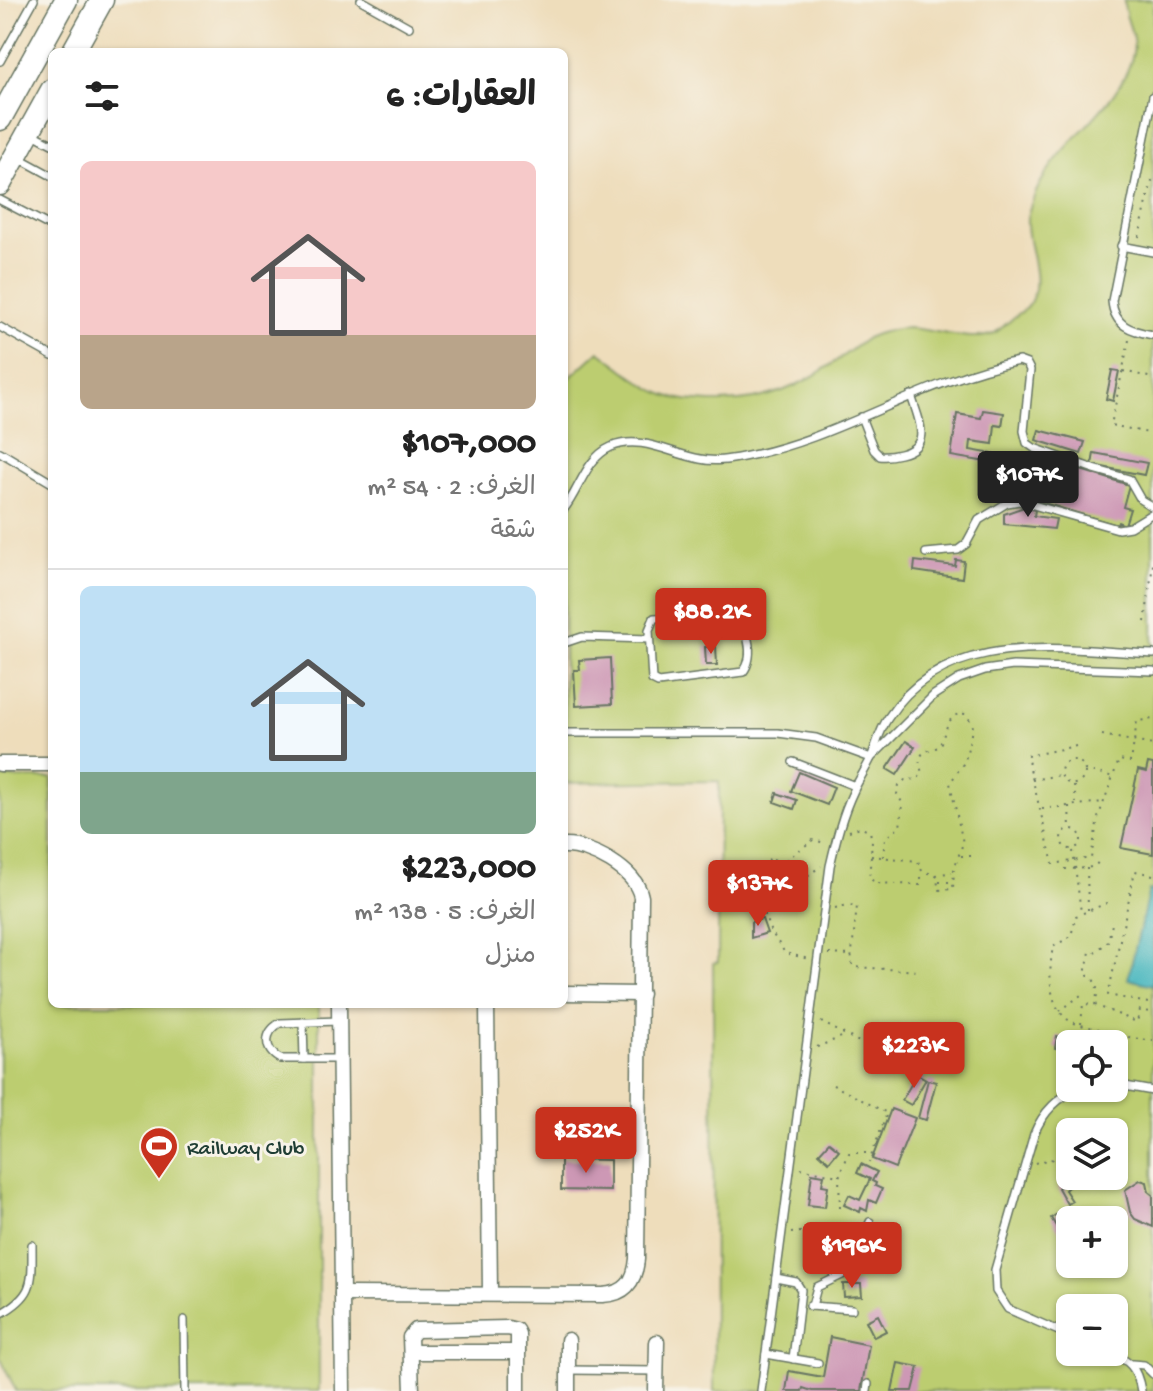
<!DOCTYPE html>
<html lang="ar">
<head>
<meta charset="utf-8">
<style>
	body { margin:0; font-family:"Gochi Hand","Playpen Sans Arabic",sans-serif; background:#f6f6f6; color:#222; direction:rtl; height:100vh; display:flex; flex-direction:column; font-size:30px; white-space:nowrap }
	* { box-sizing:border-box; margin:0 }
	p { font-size:26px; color:#767676 }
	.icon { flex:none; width:44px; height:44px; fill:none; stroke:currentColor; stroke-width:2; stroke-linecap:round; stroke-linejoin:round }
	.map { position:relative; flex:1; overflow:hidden; direction:ltr }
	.panel { position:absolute; left:48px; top:48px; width:520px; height:960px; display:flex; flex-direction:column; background:#fff; border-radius:12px; box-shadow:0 2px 6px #0004; direction:rtl }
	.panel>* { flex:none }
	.controls { position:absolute; left:1056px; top:1030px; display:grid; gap:16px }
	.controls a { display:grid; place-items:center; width:72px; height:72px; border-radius:12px; background:#fff; box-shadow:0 2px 6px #0004; font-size:40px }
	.price { position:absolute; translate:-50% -68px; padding:0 18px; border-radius:8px; background:#c8321e; color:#fff; font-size:26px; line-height:52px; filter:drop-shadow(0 2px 4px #0008) }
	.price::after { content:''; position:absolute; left:50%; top:48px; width:24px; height:18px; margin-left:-12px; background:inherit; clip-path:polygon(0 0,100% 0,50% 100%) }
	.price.active { background:#222; color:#fff }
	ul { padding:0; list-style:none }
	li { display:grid; align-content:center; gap:16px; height:424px; padding:0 32px }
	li+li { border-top:2px solid #e0e0e0 }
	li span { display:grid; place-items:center; height:248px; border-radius:12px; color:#555 }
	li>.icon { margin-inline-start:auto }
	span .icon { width:144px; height:144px; fill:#fffc; stroke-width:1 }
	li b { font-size:34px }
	h2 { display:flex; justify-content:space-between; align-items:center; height:96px; padding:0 32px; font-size:34px }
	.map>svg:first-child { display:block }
	.green { fill:#bccd70; stroke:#6e8552; stroke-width:2; fill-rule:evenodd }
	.water { fill:#48b7bf; stroke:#347a7a; stroke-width:2 }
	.building { fill:#cd98b5 }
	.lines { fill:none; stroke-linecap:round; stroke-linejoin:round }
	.service-casing { stroke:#677563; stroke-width:10 }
	.minor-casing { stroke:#677563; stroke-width:17 }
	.trunk-casing { stroke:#677563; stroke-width:25 }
	.path { stroke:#677563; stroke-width:2; stroke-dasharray:2 6; stroke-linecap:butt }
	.service { stroke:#fff; stroke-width:7 }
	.minor { stroke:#fff; stroke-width:14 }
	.trunk { stroke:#fff; stroke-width:22 }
	.labels { text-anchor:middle; stroke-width:6; stroke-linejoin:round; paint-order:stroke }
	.poi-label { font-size:22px; fill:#1f3d34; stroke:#f7f3e8; text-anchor:start }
</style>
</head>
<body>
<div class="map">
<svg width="1153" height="1391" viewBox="0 0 1153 1391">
	<rect width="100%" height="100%" fill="#f7f3e8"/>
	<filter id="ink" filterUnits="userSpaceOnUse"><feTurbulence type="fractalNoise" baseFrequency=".0125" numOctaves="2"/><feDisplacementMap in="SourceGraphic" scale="16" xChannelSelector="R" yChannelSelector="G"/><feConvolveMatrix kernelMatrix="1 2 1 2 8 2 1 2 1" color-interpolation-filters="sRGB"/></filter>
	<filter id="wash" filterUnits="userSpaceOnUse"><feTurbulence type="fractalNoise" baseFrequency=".006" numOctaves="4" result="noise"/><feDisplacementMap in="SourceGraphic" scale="32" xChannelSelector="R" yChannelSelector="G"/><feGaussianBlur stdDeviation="1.8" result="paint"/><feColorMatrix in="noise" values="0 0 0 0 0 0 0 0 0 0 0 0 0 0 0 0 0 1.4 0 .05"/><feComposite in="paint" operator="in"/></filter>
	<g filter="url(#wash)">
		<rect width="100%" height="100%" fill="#edb"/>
		<g class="green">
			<path d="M 1124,0 L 1153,0 L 1153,1391 L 714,1391 L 713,963 L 718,962 L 719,781 L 564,783 L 564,383 L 599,351 C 619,365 642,386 665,395 C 681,401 696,401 713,402 C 780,404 817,376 867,338 C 881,332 894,328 909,328 C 932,329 972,343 993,334 C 1000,330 1006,324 1012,319 C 1016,315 1022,312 1026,308 C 1048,283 1025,247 1027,219 C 1027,214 1030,207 1032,202 C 1052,143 1122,109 1133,53 C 1137,34 1123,18 1124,0 ZM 1070,1044 L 1114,1044 L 1114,1088 L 1070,1088 ZM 1070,1132 L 1114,1132 L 1114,1176 L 1070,1176 ZM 1070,1220 L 1114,1220 L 1114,1264 L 1070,1264 ZM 1070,1308 L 1114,1308 L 1114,1352 L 1070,1352 Z"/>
			<polygon points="0,778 52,778 52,1004 319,1004 319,1391 16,1391 0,1357"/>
		</g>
		<polygon class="water" points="1149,890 1153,891 1153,985 1128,979"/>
		<g id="blocks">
			<g class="building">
				<polygon points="1112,370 1119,371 1113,401 1106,399"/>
				<polygon points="983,410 1004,413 1002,426 995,425 993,444 971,441 970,450 999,455 998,464 951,456 957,414 981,418"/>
				<polygon points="1039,430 1085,442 1081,454 1036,440"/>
				<polygon points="1094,453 1147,463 1144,475 1092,465"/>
				<polygon points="1045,459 1129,485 1123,507 1130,509 1125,525 1118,522 1117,525 1014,494 1023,464 1042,470"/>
				<polygon points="1024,507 1035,510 1034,516 1056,519 1054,529 1004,524 1004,514"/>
				<polygon points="956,560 964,561 962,578 914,571 915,561 955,566"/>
				<polygon points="716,646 717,665 706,665 705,647"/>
				<polygon points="610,658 612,704 576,706 574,670 580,670 579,660"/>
				<polygon points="906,741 915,747 897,775 887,769"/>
				<polygon points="1148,763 1153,764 1153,854 1121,848 1138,770 1146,772"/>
				<polygon points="799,772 834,787 827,805 791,791"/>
				<polygon points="777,793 797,800 794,809 774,802"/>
				<polygon points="762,919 767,933 751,938 751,922"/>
				<polygon points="1057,1036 1091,1042 1090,1044 1070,1044 1070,1051 1055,1048"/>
				<polygon points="917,1074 926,1079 911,1105 902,1100"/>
				<polygon points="928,1080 936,1082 926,1120 918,1118"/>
				<polygon points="891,1109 915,1118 895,1168 872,1159"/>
				<polygon points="829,1142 839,1150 829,1162 819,1153"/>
				<polygon points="561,1159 610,1160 610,1191 561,1190"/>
				<polygon points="861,1164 877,1172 872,1181 876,1183 875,1186 882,1189 876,1203 869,1200 867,1211 861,1208 860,1212 844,1205 849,1195 860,1200 870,1179 857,1173"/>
				<polygon points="812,1173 824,1175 822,1185 828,1186 825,1207 808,1205"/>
				<polygon points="1071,1176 1079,1176 1065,1190 1072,1201 1067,1204 1058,1188"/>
				<polygon points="1140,1180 1147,1182 1149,1192 1153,1195 1153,1227 1135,1219 1130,1212 1125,1190"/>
				<polygon points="1062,1211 1070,1224 1070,1249 1051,1218"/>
				<polygon points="843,1284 861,1284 862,1296 844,1297"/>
				<polygon points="878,1315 886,1331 874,1337 866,1321"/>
				<polygon points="830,1337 869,1345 861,1391 812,1391 803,1388 802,1391 786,1391 789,1371 823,1377"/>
				<polygon points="898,1363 919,1367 913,1391 892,1391"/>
			</g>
		</g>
	</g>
	<g filter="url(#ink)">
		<use href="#blocks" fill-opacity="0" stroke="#677563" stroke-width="2"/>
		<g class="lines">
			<defs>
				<g id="service">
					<polyline points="361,0 409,27"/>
					<polyline points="0,61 34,0"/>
					<path d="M 1153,96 L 1112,301 C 1114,326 1131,331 1153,335"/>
					<polyline points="33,134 52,144"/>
					<polyline points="19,158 52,176"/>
					<polyline points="0,200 52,227"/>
					<polyline points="1121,246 1153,252"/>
					<polyline points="0,327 52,356"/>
					<path d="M 861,417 L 874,450 L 880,456 C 887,457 892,456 900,454 C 934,446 918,419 911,395"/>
					<polyline points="0,452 52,483"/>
					<path d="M 564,509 C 580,489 586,458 611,447 C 640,434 671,454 700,459 C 715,462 728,460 743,457 C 840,439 921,380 1019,361 L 1027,364 L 1030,370 L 1024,431 L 1027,443 L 1034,448 L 1094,469 L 1129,479 L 1141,500 L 1153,507"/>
					<polyline points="926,553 958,550 966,544 979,520 1007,503 1019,501 1118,529 1130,527 1153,513"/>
					<path d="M 730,615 C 748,623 756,656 743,672 L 658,683 L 652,680 L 649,630 L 654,618 Z"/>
					<polyline points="564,643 582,637 649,639"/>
					<polyline points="564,733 778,733 816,738 871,758"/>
					<polyline points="873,756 934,695 959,679 985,670 1013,666 1153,671"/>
					<polyline points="793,762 855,786"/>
					<path d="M 339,1021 L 280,1023 C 263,1033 264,1050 280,1059 L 339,1059"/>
					<polyline points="303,1022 304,1059"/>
					<polyline points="1114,1084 1153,1091"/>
					<polyline points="776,1278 796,1282 801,1290 793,1359"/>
					<polyline points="810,1306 852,1309"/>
					<polyline points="812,1306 817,1287 844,1274 852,1265 870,1222"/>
					<path d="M 0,1314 C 35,1295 32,1282 32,1245"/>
					<polyline points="184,1320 185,1391"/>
					<path d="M 1070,1336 L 1008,1309 L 996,1291 L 995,1270 L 1034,1134 C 1043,1112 1057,1097 1080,1088"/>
					<path d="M 1109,1352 C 1130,1361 1137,1367 1141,1391"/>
					<polyline points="766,1354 818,1363"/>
					<polyline points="1132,1364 1144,1365 1153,1374"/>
					<polyline points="568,1370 657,1371"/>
					<path d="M 761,1391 L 830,866 C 836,840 842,815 854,790 C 859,779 866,769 871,758 C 877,744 879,731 888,718 C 947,627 1061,650 1153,654"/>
					<polyline points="867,1391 868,1384"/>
				</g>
				<g id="minor">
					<polyline points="0,764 52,764"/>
					<polyline points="564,993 641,994"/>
					<polyline points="339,1004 343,1391"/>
					<polyline points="487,1004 490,1293"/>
					<path d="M 342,1294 L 603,1295 C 626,1294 635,1281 637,1259 L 641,897 C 636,870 590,845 564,846"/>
					<polyline points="568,1340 568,1391"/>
					<polyline points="411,1352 518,1352"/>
					<polyline points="412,1391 410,1337 416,1330 508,1328 516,1330 518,1334 518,1391"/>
					<polyline points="656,1391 657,1342"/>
				</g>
				<g id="trunk">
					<polyline points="73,52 102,0"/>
					<polyline points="0,119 66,0"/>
					<polyline points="0,184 52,90"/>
				</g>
			</defs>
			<use href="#service" class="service-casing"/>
			<use href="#minor" class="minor-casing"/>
			<use href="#trunk" class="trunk-casing"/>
			<g class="path">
				<polyline points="1139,237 1153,176"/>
				<polyline points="1129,340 1111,425 1153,434"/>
				<polyline points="1123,371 1153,378"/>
				<polyline points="1145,622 1153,564"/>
				<polyline points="1102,735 1153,745"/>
				<polyline points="1076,746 1027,756 1053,864 1091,858 1098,818 1119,760 1131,762 1137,721 1153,719"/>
				<circle cx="1073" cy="772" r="12"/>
				<polyline points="1085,770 1114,777"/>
				<polyline points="1032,780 1060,775"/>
				<polyline points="1074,786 1076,803"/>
				<polyline points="1069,806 1070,828"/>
				<polyline points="1042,809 1103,802"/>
				<circle cx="1071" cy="839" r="10"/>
				<polyline points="849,831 860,827 870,832 872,840 871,855"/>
				<polyline points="1073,851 1081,912"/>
				<polygon points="871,856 918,861 922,871 920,885 875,883 869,877"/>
				<polyline points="961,856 972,856"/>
				<path d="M 883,857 L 885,838 L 900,827 L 903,804 L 897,794 L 899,785 L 905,780 L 918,779 L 922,772 C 915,754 924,751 939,747 C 946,733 947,711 966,714 L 973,725 L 965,761 L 950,783 L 963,843 L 954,869 L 953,889 L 939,890 L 936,875 L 922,871"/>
				<polyline points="786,860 813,840 825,843"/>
				<polyline points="1087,868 1088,910"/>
				<path d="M 1065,869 C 1078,868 1096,871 1101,858"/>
				<polyline points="755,870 772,857 804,896 789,908"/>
				<polyline points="936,875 952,872"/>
				<polyline points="1153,875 1135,871 1108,995 1153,1004"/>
				<polyline points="939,882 952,882"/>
				<polyline points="795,885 821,866"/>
				<polyline points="758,899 770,930 785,953 809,959"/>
				<path d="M 1107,903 L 1076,916 L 1071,936 L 1053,947 C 1049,968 1047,1004 1067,1019 C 1077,1026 1092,1027 1103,1030 C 1120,1035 1136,1040 1153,1040"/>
				<polyline points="835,908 848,905 857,906 851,961 854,967 920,971"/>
				<polyline points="829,954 850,955"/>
				<path d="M 1095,1005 C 1098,992 1100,981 1085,974 L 1090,952 L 1095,953 L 1108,941 L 1113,920"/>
				<polyline points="1060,1011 1081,995"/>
				<polyline points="821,1022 909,1068"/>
				<polyline points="1081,1024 1083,1004 1095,1005 1137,1022 1140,1010 1153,1013"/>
				<polyline points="817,1047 844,1036"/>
				<polyline points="833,1085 887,1113 869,1162"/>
				<path d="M 1035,1163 C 1046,1159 1058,1160 1070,1155"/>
				<polyline points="801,1168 838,1176"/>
				<polyline points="840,1208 839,1177 849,1153 870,1153"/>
				<polyline points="791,1233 801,1232"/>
			</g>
			<use href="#service" class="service"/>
			<use href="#minor" class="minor"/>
			<use href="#trunk" class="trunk"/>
		</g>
	</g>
	<defs>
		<symbol id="stadium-pin" viewBox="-11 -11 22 30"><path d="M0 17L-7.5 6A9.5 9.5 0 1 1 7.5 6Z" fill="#c8321e" stroke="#f7f3e8"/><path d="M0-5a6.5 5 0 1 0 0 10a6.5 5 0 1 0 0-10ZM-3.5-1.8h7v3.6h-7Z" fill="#fff"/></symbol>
	</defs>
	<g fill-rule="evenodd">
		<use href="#stadium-pin" x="137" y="1124" width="44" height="60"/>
	</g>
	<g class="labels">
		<g class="poi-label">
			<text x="187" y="1154">Railway Club</text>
		</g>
	</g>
</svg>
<div class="controls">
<a><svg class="icon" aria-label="locate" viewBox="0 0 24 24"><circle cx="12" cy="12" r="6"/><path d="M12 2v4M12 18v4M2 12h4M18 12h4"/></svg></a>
<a><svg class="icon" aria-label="layers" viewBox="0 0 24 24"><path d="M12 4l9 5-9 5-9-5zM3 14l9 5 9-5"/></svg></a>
<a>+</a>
<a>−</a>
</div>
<b class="price active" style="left:1028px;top:519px">$107K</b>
<b class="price" style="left:711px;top:656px">$88.2K</b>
<b class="price" style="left:758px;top:928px">$137K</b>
<b class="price" style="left:914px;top:1090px">$223K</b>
<b class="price" style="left:586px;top:1175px">$252K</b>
<b class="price" style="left:852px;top:1290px">$196K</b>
<section class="panel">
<h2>العقارات: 6<svg class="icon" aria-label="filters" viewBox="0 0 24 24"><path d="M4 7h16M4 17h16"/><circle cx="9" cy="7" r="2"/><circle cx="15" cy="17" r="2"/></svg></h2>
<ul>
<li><span style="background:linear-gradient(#f6c9c9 70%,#b9a48a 0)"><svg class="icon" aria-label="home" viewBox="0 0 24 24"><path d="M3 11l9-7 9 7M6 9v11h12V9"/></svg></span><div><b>$107,000</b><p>الغرف: 2 · 54 m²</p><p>شقة</p></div></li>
<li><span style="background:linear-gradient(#bfe0f5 75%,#7fa58c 0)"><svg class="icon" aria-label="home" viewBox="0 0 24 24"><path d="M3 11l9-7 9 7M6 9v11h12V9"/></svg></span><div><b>$223,000</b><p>الغرف: 5 · 138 m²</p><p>منزل</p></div></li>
</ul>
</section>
</div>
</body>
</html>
